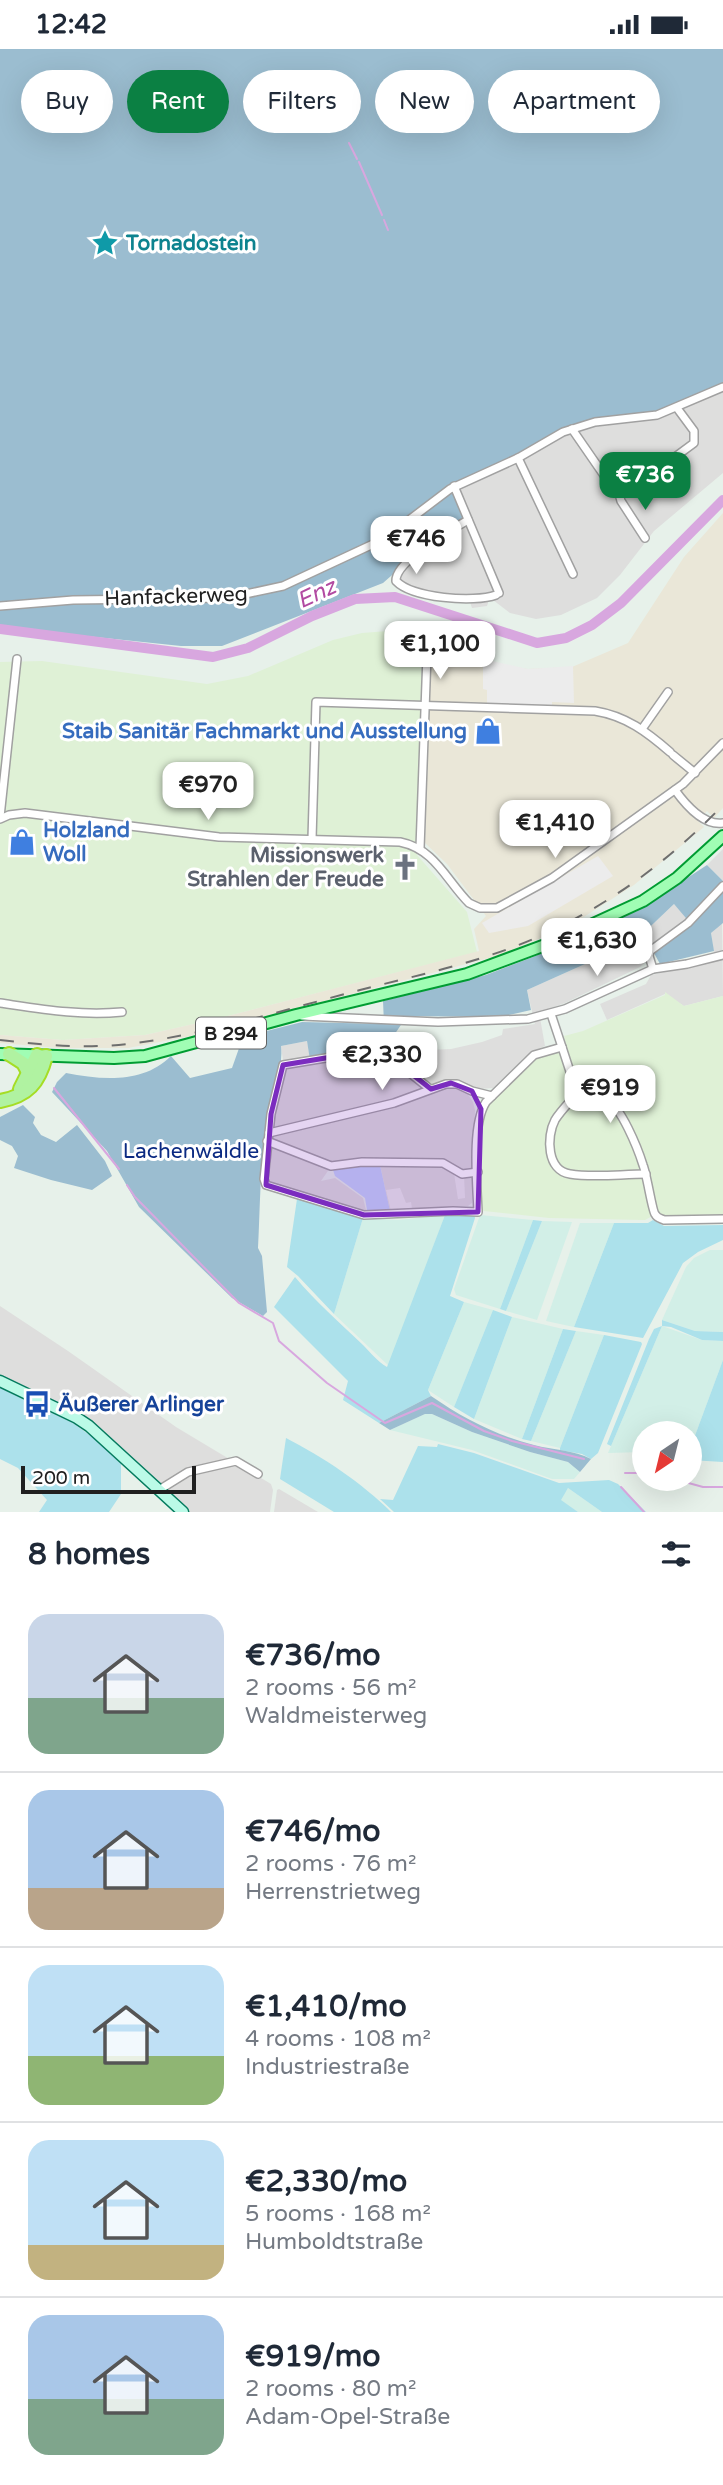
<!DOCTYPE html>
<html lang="en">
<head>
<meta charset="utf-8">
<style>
	body { margin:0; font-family:"Varela Round",sans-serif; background:#f2f2f3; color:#1f2937; height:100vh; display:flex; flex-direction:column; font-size:26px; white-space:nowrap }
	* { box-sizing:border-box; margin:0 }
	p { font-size:23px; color:#747a83 }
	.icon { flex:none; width:38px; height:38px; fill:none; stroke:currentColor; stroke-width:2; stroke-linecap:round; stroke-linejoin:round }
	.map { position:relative; height:1463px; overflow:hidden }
	.side { display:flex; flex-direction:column; background:#fff; flex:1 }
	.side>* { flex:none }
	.guide { position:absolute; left:21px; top:21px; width:682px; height:63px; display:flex; gap:14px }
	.needle { width:46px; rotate:215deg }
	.buttons { position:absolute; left:632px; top:1372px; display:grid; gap:14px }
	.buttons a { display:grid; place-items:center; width:70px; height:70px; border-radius:50%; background:#fff; box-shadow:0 7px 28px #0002; font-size:35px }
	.scale { position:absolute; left:21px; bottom:18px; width:175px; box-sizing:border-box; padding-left:7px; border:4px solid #202020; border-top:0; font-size:19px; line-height:24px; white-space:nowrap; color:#202020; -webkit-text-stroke:5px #fff; paint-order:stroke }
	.price { position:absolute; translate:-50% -60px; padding:0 16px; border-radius:14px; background:#fff; color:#222; font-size:23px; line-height:46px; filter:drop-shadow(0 2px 4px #0008) }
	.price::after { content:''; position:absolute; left:50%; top:42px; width:21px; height:16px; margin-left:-10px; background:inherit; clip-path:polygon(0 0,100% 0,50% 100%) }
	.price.active { background:#0b8043; color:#fff }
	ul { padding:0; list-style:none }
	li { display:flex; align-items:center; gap:21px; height:175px; padding:0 28px }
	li+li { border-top:2px solid #e0e1e3 }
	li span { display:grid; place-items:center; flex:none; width:196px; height:140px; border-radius:21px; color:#555 }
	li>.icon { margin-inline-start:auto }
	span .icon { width:84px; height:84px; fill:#fffc; stroke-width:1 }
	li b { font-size:30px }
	h2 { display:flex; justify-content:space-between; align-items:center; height:84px; padding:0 28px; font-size:30px }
	.pill { padding:0 24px; border-radius:32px; background:#fff; box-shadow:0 7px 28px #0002; font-size:24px; line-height:63px }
	.pill.active { background:#0b8043; color:#fff }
	.status { display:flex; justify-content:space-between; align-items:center; height:49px; padding:0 35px; background:#fff; direction:ltr }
	.status svg { height:19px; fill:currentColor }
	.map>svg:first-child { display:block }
	.residential { fill:#dededd }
	.commercial { fill:#dff1d6 }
	.industrial { fill:#eae7d8 }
	.farmland { fill:#d2efe7 }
	.grass { fill:#ace1eb }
	.forest { fill:#9bbdd0 }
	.park { fill:#c4d3fa }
	.parking { fill:#ececec }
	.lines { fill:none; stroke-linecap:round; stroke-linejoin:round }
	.stream { stroke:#d8a7df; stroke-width:2 }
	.river { stroke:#d8a7df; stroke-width:10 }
	.minor-casing { stroke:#a1a1a1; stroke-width:10 }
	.secondary-casing { stroke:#047b5e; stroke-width:13 }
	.primary-casing { stroke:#009c32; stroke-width:14 }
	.trunk-casing { stroke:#a5dd25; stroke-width:16 }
	.minor { stroke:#fff; stroke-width:7 }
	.secondary { stroke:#bbfae7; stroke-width:10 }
	.primary { stroke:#a0fdb4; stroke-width:10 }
	.trunk { stroke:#b0f2a1; stroke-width:12 }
	.rail { stroke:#6e6e6e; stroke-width:2; stroke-dasharray:14 14; stroke-linecap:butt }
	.marked { fill:#7b2cbf; fill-opacity:0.2; stroke:#7b2cbf; stroke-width:5; stroke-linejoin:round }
	.labels { text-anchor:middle; stroke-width:6; stroke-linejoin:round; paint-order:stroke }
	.shield { fill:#fff; stroke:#636363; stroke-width:2 }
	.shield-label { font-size:19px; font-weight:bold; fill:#202020 }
	.culture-label { font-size:21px; font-weight:bold; fill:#0d838f; stroke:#fff; text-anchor:start }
	.street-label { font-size:21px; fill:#202020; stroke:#fff }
	.shop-label { font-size:21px; font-weight:bold; fill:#366cbe; stroke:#fff; text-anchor:end }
	.worship-label { font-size:21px; font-weight:bold; fill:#5b616d; stroke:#fff; text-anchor:end }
	.park-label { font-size:21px; fill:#0b2a82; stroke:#fff }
	.transit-label { font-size:21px; font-weight:bold; fill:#164399; stroke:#fff; text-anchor:start }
	.water-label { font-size:23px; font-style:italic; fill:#b24aa2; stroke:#fff }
</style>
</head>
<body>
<div class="status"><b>12:42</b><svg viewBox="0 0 49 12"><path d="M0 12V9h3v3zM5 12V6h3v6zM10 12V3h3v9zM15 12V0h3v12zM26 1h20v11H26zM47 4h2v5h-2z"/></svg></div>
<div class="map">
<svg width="723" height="1463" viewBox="0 0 723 1463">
	<rect width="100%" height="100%" fill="#e7f1ea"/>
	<g class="residential">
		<polygon points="723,341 723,424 654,482 620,526 597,549 561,566 536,570 510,564 493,551 489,551 487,557 472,559 470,553 456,552 407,541 396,536 393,528 395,522 432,491 467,466 457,441 515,414 564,385 596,376 656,369"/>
		<polygon points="723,800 723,832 707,816"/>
		<polygon points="674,855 688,870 648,900 645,904 645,913 640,918 565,954 539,963 545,997 535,1001 525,1008 493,1039 479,1040 473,1037 467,1044 473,1053 475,1061 472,1154 468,1157 390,1162 379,1111 332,1116 321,1132 335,1129 363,1149 366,1161 351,1159 275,1138 268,1130 272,1067 284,1019 281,997 307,992 311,1014 380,1003 451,1000 482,993 502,986 503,980 535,975 527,941 634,893"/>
		<polygon points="722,873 723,947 684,957 665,945 607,971 600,955 646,935 651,926 715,912 711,884"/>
		<polygon points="0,1257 68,1302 176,1378 271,1435 273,1441 270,1463 190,1463 108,1386 79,1366 0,1328"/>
		<polygon points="279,1440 318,1463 274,1463 277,1441"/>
	</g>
	<g class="commercial">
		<polygon points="388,582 422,587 417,806 467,863 477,903 220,969 145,986 63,991 0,986 0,613 42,612 207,635 248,627 333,591 362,584"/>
		<polygon points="665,943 684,957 723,947 723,1167 665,1168 658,1164 645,1171 549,1169 484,1162 480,1159 481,1069 484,1061 536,1010 567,1000 564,987 583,982 665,946"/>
	</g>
	<polygon class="industrial" points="723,464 723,759 714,769 707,762 698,772 704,778 634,836 579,871 541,889 497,907 191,987 128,999 59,999 0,994 0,986 63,991 145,986 220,969 479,902 474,880 486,867 447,815 425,794 431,603 441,598 509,617 528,620 572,618 628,594 684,508"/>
	<g class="farmland">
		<polygon points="445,1166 389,1317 334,1265 363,1169 398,1171"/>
		<polygon points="480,1166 533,1171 500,1260 456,1246 454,1240"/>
		<polygon points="542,1172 572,1173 537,1271 506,1262"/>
		<polygon points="580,1174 614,1174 574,1278 546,1272"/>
		<polygon points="710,1201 723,1201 723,1283 695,1282 662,1271 686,1218 694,1209"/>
		<polygon points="464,1253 493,1261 454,1358 428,1341"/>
		<polygon points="512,1268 563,1280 522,1390 474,1370"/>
		<polygon points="662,1277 702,1291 723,1292 723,1311 690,1400 690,1384 644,1384 644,1403 608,1404"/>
		<polygon points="576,1282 604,1286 560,1399 531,1392"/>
		<polygon points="425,1365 432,1365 472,1383 530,1403 568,1413 580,1423 574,1430 552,1430 472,1401 390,1381"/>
		<polygon points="568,1439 602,1463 578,1463 560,1451"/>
	</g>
	<g class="grass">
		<polygon points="297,1150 363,1169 334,1265 298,1227 287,1218"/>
		<path d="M 474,1165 L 475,1169 L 450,1247 L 464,1253 L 428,1341 L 431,1347 L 379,1374 L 343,1351 L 348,1332 L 274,1258 L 295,1228 C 316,1253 339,1273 363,1296 C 371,1304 377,1312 387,1318 L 445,1166 Z"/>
		<polygon points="533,1171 542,1172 506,1262 500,1260"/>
		<polygon points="653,1171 664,1177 723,1176 723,1191 698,1203 683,1214 643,1289 574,1278 614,1174 648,1174"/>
		<polygon points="493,1261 512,1268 474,1370 454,1358"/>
		<polygon points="662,1271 695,1282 723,1283 723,1292 702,1291 671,1278 662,1277 611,1397 607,1395 649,1290 654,1280 662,1277"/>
		<polygon points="563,1280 576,1282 531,1392 522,1390"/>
		<polygon points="604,1286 641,1293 642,1295 598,1404 591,1410 582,1405 560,1401 560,1399"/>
		<polygon points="723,1311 723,1413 690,1411 690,1400"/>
		<polygon points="0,1339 73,1374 95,1390 121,1415 121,1445 109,1463 39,1463 47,1451 18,1419 0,1410"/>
		<path d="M 286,1389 C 323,1408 362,1434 391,1463 L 334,1463 L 280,1430 Z"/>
		<polygon points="438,1395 474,1404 559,1434 609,1431 618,1435 646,1463 602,1463 568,1439 561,1451 578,1463 394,1463 380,1450 393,1451 418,1397 437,1398"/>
	</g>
	<g class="forest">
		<polygon points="0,0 723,0 723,335 656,363 572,376 518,407 453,437 455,450 463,468 459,473 432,491 383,534 222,597 181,597 0,578"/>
		<path d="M 707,816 L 723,832 L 723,874 L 711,884 L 714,902 L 660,915 L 654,904 L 691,875 L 674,855 L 634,893 L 527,941 L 531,961 L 501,968 L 407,967 L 388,995 L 310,1011 L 307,992 L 281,997 C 284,1025 269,1051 266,1078 C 260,1118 260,1159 258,1199 L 262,1207 L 267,1263 L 263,1267 L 232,1249 L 139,1158 L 107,1102 L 52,1043 L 57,1033 L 66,1024 C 102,1031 143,1035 171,1007 L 190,1029 L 232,1019 L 243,988 L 302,973 L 384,975 L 383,952 L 486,926 L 533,908 L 637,862 Z"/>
		<polygon points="23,1056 35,1068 33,1074 41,1086 56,1093 77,1076 105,1112 112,1127 92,1141 51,1131 14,1119 18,1107 12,1097 0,1091 0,1068"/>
		<path d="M 431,1347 C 463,1369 495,1386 534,1396 C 553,1401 574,1401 591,1410 L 580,1423 L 568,1413 L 530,1403 L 472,1383 L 432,1365 L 425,1365 L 390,1381 L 379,1374 Z"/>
	</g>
	<polygon class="park" points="360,1116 380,1116 390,1162 367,1161 365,1149 335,1127 333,1121"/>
	<g class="parking">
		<polygon points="483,610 528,620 573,617 574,654 552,653 552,656 487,655 487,641 483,640"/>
		<polygon points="598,807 613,827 528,877 489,884 482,874"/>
		<polygon points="454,1124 464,1127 465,1149 458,1150"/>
		<polygon points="400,1139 406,1154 411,1153 412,1160 391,1162 386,1141"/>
	</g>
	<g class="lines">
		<g class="stream">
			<polyline points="349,94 357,110"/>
			<polyline points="359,113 382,166"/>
			<polyline points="384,171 388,181"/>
			<polyline points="54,1039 119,1120"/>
			<polyline points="127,1136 135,1148 239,1254 273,1274 279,1292 327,1334 385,1374 432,1354 484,1382 512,1392 584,1410"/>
			<polyline points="625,1424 644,1424"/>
			<polyline points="674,1430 703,1438 723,1438"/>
			<polyline points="621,1438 644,1463"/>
		</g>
		<polyline class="river" points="0,580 213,608 248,599 312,567 355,550 395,548 537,594 566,589 592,576 621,554 723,451"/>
		<defs>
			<g id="minor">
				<polyline points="572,380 610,435 618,441 629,442 694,394 694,382 677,359"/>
				<polyline points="518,409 573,525"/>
				<polyline points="454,437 499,544"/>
				<polyline points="618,441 621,452 645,489"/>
				<path d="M 468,471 C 451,481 395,512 396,532 C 412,549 474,554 496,546"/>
				<polyline points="0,557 73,551 227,549 283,537 384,490 450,440 518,409 563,383 595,373 657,366 723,338"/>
				<polyline points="642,680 668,643"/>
				<polyline points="673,706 695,724"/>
				<path d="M 675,741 C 685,755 704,777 723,774"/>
				<polyline points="0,768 17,610"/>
				<path d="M 0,770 L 9,766 L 25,764 L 219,788 L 400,793 C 435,800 446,831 469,854 L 480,859 L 497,859 L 552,829 L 683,735 L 723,694"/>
				<path d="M 312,790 L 316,653 L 595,662 C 626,667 647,683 670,703"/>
				<polyline points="420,799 427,606"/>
				<polyline points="653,920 649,907 650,902 688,874 723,837"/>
				<path d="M 0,954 C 41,960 80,967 122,963"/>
				<polyline points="302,967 438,973 528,970 565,960 653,920 687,915 723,906"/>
				<path d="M 562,998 L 575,1038 C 583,1046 595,1045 606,1050 C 621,1057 638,1100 643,1116 C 647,1126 652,1161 655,1165 C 657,1169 659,1169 664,1171 L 723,1170"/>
				<path d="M 430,1040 L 380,1000 L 283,1016 L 271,1065 L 264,1130 L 266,1136 L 364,1166 L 453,1162 L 478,1163 C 477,1135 471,1076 486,1053 L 534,1006 L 562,998 L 551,965"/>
				<path d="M 579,1042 C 571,1052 561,1061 555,1071 C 546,1088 547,1122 570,1125 C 594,1129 621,1125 646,1125"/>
				<polyline points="269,1084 394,1054 446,1035 457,1035 472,1042 492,1047"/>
				<polyline points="267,1092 331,1117 362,1113 443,1114 462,1125 478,1123"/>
				<polyline points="159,1441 188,1423 236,1412 258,1425"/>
			</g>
			<polyline id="secondary" points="0,1332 77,1369 89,1377 183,1463"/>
			<polyline id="primary" points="0,1005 114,1009 145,1007 296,966 467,925 556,892 643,852 677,829 723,787"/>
			<g id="trunk">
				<polyline points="9,1005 23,1014 29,1025"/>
				<polyline points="20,1040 37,1006"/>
				<path d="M 0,1052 C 28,1047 39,1034 46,1007"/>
			</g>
		</defs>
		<use href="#minor" class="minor-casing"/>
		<use href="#secondary" class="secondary-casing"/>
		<use href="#primary" class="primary-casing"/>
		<use href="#trunk" class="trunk-casing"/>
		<use href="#minor" class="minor"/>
		<use href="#secondary" class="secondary"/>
		<use href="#primary" class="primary"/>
		<use href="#trunk" class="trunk"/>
		<path class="rail" d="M 0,991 C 42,996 85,1000 127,995 C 206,986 283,961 360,941 C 426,924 496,910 557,879 C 619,849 675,806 723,756"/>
	</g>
	<path class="marked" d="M 380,1000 L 431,1040 L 451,1034 L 472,1042 L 481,1060 L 478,1163 L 364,1166 L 266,1136 L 271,1065 L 283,1016 Z"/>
	<defs>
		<symbol id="sight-bare" viewBox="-9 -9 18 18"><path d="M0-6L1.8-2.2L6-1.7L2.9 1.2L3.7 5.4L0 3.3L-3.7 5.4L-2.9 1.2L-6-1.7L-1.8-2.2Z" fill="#0f9aa8" stroke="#fff" stroke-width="2.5" paint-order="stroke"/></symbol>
		<symbol id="shop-bare" viewBox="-9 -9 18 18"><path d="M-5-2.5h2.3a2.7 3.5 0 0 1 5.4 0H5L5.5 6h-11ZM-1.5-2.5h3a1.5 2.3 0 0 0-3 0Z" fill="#3f7fe0" stroke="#fff" stroke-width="2.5" paint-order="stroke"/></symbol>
		<symbol id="church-bare" viewBox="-9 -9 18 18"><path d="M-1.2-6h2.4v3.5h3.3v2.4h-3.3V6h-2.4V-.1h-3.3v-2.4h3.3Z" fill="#6b7280" stroke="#fff" stroke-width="2.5" paint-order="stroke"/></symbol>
		<symbol id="bus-bare" viewBox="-9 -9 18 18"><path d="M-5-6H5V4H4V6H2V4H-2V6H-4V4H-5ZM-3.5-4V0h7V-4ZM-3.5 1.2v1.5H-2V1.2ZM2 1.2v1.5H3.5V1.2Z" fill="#1a4fb4" stroke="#fff" stroke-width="2.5" paint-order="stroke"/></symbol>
	</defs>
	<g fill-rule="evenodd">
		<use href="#sight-bare" x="86" y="175" width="38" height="38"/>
		<use href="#shop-bare" x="469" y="663" width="38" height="38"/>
		<use href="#shop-bare" x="3" y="774" width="38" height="38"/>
		<use href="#church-bare" x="386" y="799" width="38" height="38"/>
		<use href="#bus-bare" x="18" y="1336" width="38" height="38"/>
	</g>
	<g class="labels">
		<rect class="shield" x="196" y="968.5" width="70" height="31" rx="5"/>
		<g class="shield-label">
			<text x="231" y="991">B 294</text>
		</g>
		<g class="culture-label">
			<text x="126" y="201">Tornadostein</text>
		</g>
		<g class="street-label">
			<text transform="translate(176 547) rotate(-2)" y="7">Hanfackerweg</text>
		</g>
		<g class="shop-label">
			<text x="467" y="689">Staib Sanitär Fachmarkt und Ausstellung</text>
			<text x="43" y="788" text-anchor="start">Holzland<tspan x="43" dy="24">Woll</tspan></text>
		</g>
		<g class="worship-label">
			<text x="384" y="813">Missionswerk<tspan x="384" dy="24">Strahlen der Freude</tspan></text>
		</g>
		<g class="park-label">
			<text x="191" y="1109">Lachenwäldle</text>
		</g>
		<g class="transit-label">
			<text x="58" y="1362">Äußerer Arlinger</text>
		</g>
		<g class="water-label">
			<text transform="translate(316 544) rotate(-25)" y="8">Enz</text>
		</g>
	</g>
</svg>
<div class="buttons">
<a><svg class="needle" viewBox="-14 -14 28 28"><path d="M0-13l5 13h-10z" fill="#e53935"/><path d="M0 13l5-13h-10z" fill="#747a83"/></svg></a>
</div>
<div class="scale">200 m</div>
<b class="price active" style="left:645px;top:463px">€736</b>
<b class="price" style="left:416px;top:527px">€746</b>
<b class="price" style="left:440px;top:632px">€1,100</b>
<b class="price" style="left:208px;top:773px">€970</b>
<b class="price" style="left:555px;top:811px">€1,410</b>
<b class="price" style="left:597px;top:929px">€1,630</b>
<b class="price" style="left:382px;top:1043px">€2,330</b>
<b class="price" style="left:610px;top:1076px">€919</b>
<div class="guide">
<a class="pill">Buy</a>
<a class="pill active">Rent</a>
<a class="pill">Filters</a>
<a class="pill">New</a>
<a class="pill">Apartment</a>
</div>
</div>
<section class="side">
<h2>8 homes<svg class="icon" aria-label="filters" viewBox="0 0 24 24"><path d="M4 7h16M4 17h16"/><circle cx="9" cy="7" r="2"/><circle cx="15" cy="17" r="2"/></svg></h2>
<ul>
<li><span style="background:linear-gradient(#c9d6e8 60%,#7fa58c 0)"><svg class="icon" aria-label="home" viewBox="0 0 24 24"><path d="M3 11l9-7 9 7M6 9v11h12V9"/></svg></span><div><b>€736/mo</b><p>2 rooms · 56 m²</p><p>Waldmeisterweg</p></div></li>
<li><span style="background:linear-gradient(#a9c7e8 70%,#b9a48a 0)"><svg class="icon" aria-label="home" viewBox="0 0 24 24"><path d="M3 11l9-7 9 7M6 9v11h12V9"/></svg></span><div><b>€746/mo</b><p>2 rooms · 76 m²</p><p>Herrenstrietweg</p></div></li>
<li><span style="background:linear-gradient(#bfe0f5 65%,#8fb573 0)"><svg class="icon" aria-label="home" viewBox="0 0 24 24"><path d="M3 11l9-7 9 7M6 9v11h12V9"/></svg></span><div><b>€1,410/mo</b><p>4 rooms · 108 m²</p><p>Industriestraße</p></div></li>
<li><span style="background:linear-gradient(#bfe0f5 75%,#c2b280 0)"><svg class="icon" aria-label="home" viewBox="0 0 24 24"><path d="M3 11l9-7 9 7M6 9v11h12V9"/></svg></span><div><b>€2,330/mo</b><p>5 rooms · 168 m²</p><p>Humboldtstraße</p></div></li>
<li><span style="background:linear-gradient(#a9c7e8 60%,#7fa58c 0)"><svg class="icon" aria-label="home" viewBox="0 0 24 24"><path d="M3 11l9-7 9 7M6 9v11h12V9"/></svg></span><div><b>€919/mo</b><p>2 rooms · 80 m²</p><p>Adam-Opel-Straße</p></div></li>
</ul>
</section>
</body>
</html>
